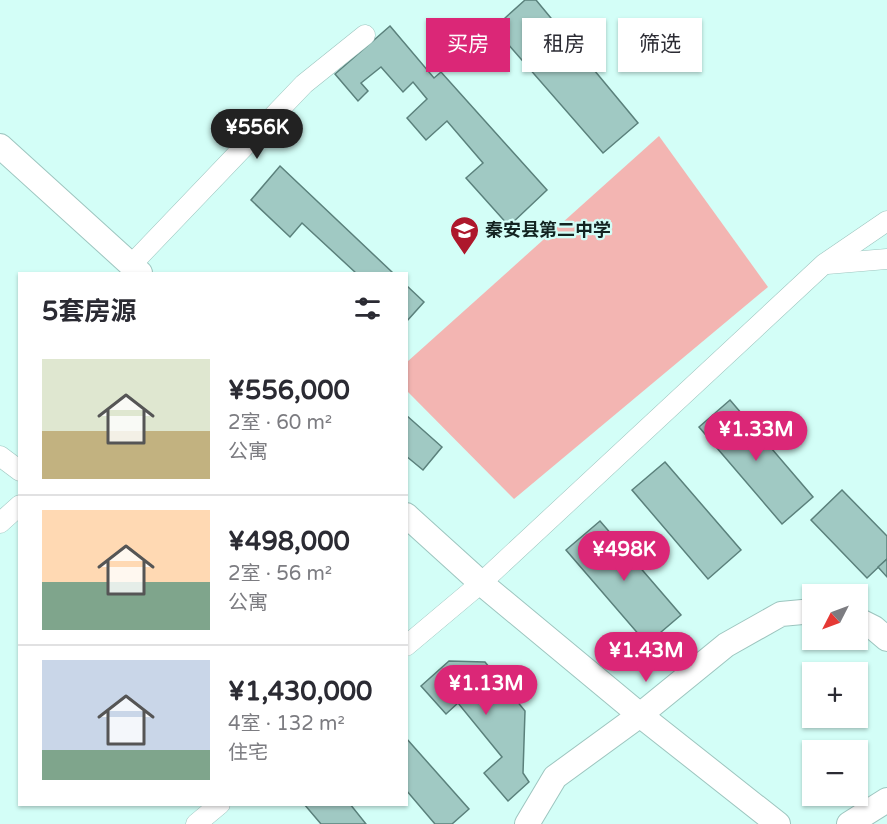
<!DOCTYPE html>
<html lang="zh">
<head>
<meta charset="utf-8">
<style>
	body { margin:0; font-family:"Varela Round","Noto Sans SC",sans-serif; background:#f2f2f3; color:#2b2b33; height:100vh; display:flex; flex-direction:column; font-size:22px; white-space:nowrap }
	* { box-sizing:border-box; margin:0 }
	p { font-size:20px; color:#7c7c81 }
	.icon { flex:none; width:33px; height:33px; fill:none; stroke:currentColor; stroke-width:2; stroke-linecap:round; stroke-linejoin:round }
	.map { position:relative; flex:1; overflow:hidden }
	.details { position:absolute; left:18px; top:272px; width:390px; height:534px; display:flex; flex-direction:column; background:#fff; border-radius:0px; box-shadow:0 2px 4px #0004 }
	.details>* { flex:none }
	.banner { position:absolute; left:426px; top:18px; width:370px; height:54px; display:flex; gap:12px }
	.needle { width:39px; rotate:228deg }
	.tools { position:absolute; left:802px; top:584px; display:grid; gap:12px }
	.tools a { display:grid; place-items:center; width:66px; height:66px; border-radius:0px; background:#fff; box-shadow:0 2px 4px #0004; font-size:30px }
	.price { position:absolute; translate:-50% -51px; padding:0 14px; border-radius:21px; background:#db2777; color:#fff; font-size:20px; line-height:39px; filter:drop-shadow(0 2px 3px #0008) }
	.price::after { content:''; position:absolute; left:50%; top:36px; width:18px; height:14px; margin-left:-9px; background:inherit; clip-path:polygon(0 0,100% 0,50% 100%) }
	.price.on { background:#222; color:#fff }
	ul { padding:0; list-style:none }
	li { display:flex; align-items:center; gap:18px; height:150px; padding:0 24px }
	li+li { border-top:2px solid #e1e1e2 }
	li span { display:grid; place-items:center; flex:none; width:168px; height:120px; border-radius:0px; color:#555 }
	li>.icon { margin-inline-start:auto }
	span .icon { width:72px; height:72px; fill:#fffc; stroke-width:1 }
	li b { font-size:26px }
	h2 { display:flex; justify-content:space-between; align-items:center; height:72px; padding:0 24px; font-size:26px }
	.pill { padding:0 21px; border-radius:0px; background:#fff; box-shadow:0 2px 4px #0004; font-size:21px; line-height:54px }
	.pill.on { background:#db2777; color:#fff }
	.map>svg:first-child { display:block }
	.green { fill:#f3b5b2 }
	.building { fill:#a0c9c3; stroke:#5b817c; stroke-width:1.5 }
	.lines { fill:none; stroke-linecap:round; stroke-linejoin:round }
	.minor-casing { stroke:#9dc5bf; stroke-width:21 }
	.major-casing { stroke:#9dc5bf; stroke-width:26 }
	.minor { stroke:#fff; stroke-width:20 }
	.major { stroke:#fff; stroke-width:24 }
	.labels { text-anchor:middle; stroke-width:4.5; stroke-linejoin:round; paint-order:stroke }
	.poi-label { font-size:18px; font-weight:bold; fill:#132321; stroke:#d3fef7; text-anchor:start }
</style>
</head>
<body>
<div class="map">
<svg width="887" height="824" viewBox="0 0 887 824">
	<rect width="100%" height="100%" fill="#d3fef7"/>
	<polygon class="green" points="659,136 768,287 514,499 407,391 407,362"/>
	<g class="building">
		<polygon points="525,0 536,0 638,123 603,153 494,28"/>
		<polygon points="390,26 434,78 441,72 547,190 509,226 466,178 483,163 447,121 426,140 407,118 427,99 413,82 403,92 381,67 361,83 368,91 358,101 335,74"/>
		<polygon points="280,166 393,273 356,273 302,223 290,237 251,200"/>
		<polygon points="406,285 424,302 406,322"/>
		<polygon points="730,400 813,497 782,524 699,427"/>
		<polygon points="406,415 442,447 423,470 406,456"/>
		<polygon points="665,462 741,550 708,579 632,490"/>
		<polygon points="842,490 887,536 887,559 867,578 811,520"/>
		<polygon points="600,521 681,615 647,644 566,550"/>
		<polygon points="887,559 887,577 878,567"/>
		<polygon points="449,661 485,662 525,711 523,773 529,782 508,801 484,773 502,757 458,703 446,714 421,686"/>
		<polygon points="406,738 469,809 452,824 435,824 406,790"/>
		<polygon points="304,804 350,804 366,824 321,824"/>
	</g>
	<g class="lines">
		<defs>
			<g id="minor">
				<polyline points="827,264 887,259"/>
				<polyline points="131,265 304,84 365,35"/>
				<polyline points="0,456 20,471"/>
				<polyline points="0,523 20,505"/>
				<polyline points="406,646 481,583 824,264 887,221"/>
				<polyline points="196,824 220,804"/>
			</g>
			<g id="major">
				<polyline points="0,146 140,273"/>
				<polyline points="406,515 481,583 640,715 778,824"/>
				<polyline points="858,620 874,628 887,639"/>
				<polyline points="527,824 555,777 640,715 726,645 781,614 813,611"/>
				<polyline points="849,824 887,800"/>
			</g>
		</defs>
		<use href="#minor" class="minor-casing"/>
		<use href="#major" class="major-casing"/>
		<use href="#minor" class="minor"/>
		<use href="#major" class="major"/>
	</g>
	<defs>
		<symbol id="school-pin" viewBox="-11 -11 22 30"><path d="M0 17L-7.5 6A9.5 9.5 0 1 1 7.5 6Z" fill="#ad182c" stroke="#d3fef7"/><path d="M0-5L7-2L0 1L-7-2ZM-4 1L0 2.5L4 1V4Q0 6-4 4Z" fill="#fff"/></symbol>
	</defs>
	<g fill-rule="evenodd">
		<use href="#school-pin" x="448" y="214" width="33" height="45"/>
	</g>
	<g class="labels">
		<g class="poi-label">
			<text x="485" y="236">秦安县第二中学</text>
		</g>
	</g>
</svg>
<div class="tools">
<a><svg class="needle" viewBox="-14 -14 28 28"><path d="M0-13l5 13h-10z" fill="#e53935"/><path d="M0 13l5-13h-10z" fill="#7c7c81"/></svg></a>
<a>+</a>
<a>−</a>
</div>
<b class="price on" style="left:257px;top:160px">¥556K</b>
<b class="price" style="left:756px;top:462px">¥1.33M</b>
<b class="price" style="left:624px;top:582px">¥498K</b>
<b class="price" style="left:646px;top:683px">¥1.43M</b>
<b class="price" style="left:486px;top:716px">¥1.13M</b>
<div class="banner">
<a class="pill on">买房</a>
<a class="pill">租房</a>
<a class="pill">筛选</a>
</div>
<section class="details">
<h2>5套房源<svg class="icon" aria-label="filters" viewBox="0 0 24 24"><path d="M4 7h16M4 17h16"/><circle cx="9" cy="7" r="2"/><circle cx="15" cy="17" r="2"/></svg></h2>
<ul>
<li><span style="background:linear-gradient(#dfe7d0 60%,#c2b280 0)"><svg class="icon" aria-label="home" viewBox="0 0 24 24"><path d="M3 11l9-7 9 7M6 9v11h12V9"/></svg></span><div><b>¥556,000</b><p>2室 · 60 m²</p><p>公寓</p></div></li>
<li><span style="background:linear-gradient(#ffd9b3 60%,#7fa58c 0)"><svg class="icon" aria-label="home" viewBox="0 0 24 24"><path d="M3 11l9-7 9 7M6 9v11h12V9"/></svg></span><div><b>¥498,000</b><p>2室 · 56 m²</p><p>公寓</p></div></li>
<li><span style="background:linear-gradient(#c9d6e8 75%,#7fa58c 0)"><svg class="icon" aria-label="home" viewBox="0 0 24 24"><path d="M3 11l9-7 9 7M6 9v11h12V9"/></svg></span><div><b>¥1,430,000</b><p>4室 · 132 m²</p><p>住宅</p></div></li>
</ul>
</section>
</div>
</body>
</html>
